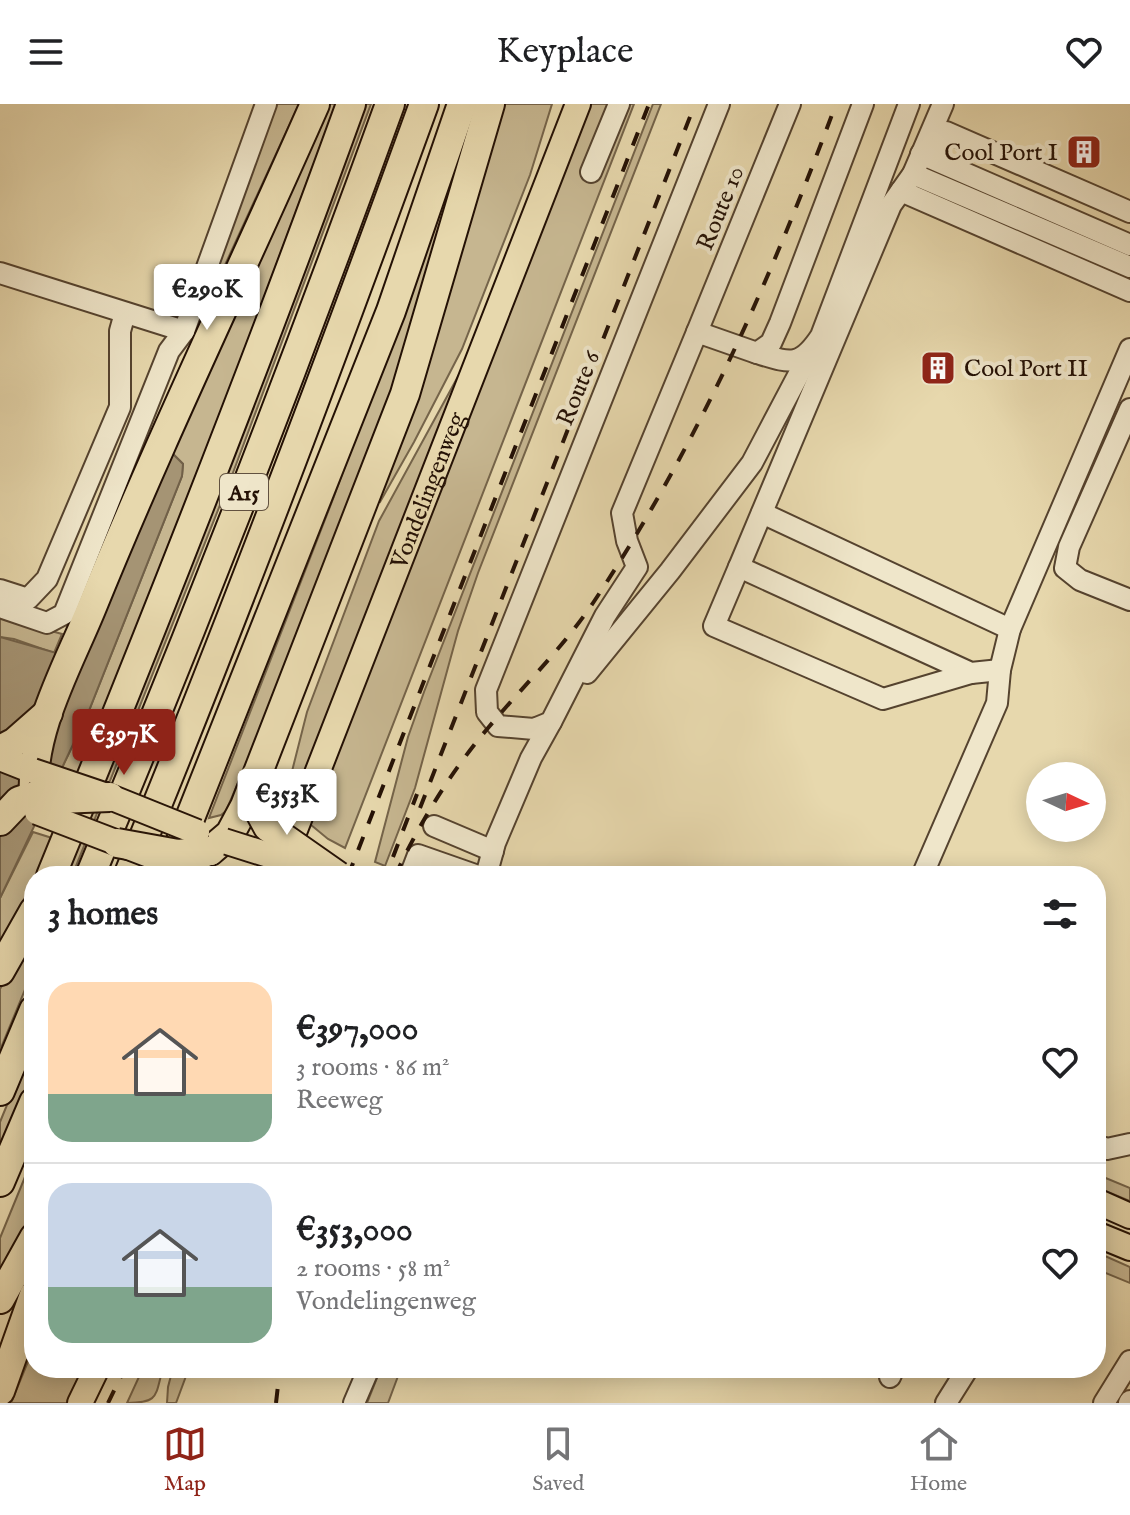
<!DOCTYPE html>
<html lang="en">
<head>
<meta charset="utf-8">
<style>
	body { margin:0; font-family:"IM FELL English",serif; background:#f6f6f6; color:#202124; height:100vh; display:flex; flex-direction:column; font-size:30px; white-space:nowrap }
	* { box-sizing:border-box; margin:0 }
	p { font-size:26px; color:#757577 }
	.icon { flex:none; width:44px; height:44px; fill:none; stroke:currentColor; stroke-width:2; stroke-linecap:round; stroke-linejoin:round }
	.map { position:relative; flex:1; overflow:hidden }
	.drawer { position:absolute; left:24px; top:762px; width:1082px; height:512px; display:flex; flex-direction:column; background:#fff; border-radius:32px; box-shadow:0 4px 20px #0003 }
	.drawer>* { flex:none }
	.needle { width:52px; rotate:94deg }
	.tools { position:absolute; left:1026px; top:658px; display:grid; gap:16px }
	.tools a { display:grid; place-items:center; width:80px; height:80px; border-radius:50%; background:#fff; box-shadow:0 4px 20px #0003; font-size:40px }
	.price { position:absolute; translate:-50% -68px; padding:0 18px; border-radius:8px; background:#fff; color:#222; font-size:26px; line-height:52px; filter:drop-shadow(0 2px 4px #0008) }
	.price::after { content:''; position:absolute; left:50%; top:48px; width:24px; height:18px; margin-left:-12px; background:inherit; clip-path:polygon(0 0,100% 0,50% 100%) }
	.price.selected { background:#8f2418; color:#fff }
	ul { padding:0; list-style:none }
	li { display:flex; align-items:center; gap:24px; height:200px; padding:0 24px }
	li+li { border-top:2px solid #e0e0e0 }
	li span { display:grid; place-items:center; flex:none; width:224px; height:160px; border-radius:24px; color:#555 }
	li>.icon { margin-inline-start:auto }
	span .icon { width:96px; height:96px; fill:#fffc; stroke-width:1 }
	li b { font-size:34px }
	h2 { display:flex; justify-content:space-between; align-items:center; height:96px; padding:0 24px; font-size:34px }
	header { display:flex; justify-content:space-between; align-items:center; height:104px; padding:0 24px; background:#fff; font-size:36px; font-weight:600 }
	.tab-bar { display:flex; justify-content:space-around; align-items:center; height:112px; border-top:2px solid #e0e0e0; background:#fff; font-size:22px; color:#757577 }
	.tab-bar a { display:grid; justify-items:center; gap:4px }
	.tab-bar .selected { color:#8f2418 }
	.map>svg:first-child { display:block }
	.green { fill:#c6b690; stroke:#75644a; stroke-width:2 }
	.water { fill:#a59474; stroke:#716048; stroke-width:2 }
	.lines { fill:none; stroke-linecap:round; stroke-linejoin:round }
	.minor-casing { stroke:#55432f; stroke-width:24 }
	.major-casing { stroke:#241105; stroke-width:28 }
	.highway-casing { stroke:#241105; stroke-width:32 }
	.minor { stroke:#efe6ca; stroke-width:20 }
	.major { stroke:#e7d8ad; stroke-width:24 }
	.highway { stroke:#e7d8ad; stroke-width:28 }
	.rail { stroke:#241105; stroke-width:4; stroke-dasharray:14 14; stroke-linecap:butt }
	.major-bridge-casing { stroke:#241105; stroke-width:28; stroke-linecap:butt }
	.highway-bridge-casing { stroke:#241105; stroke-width:32; stroke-linecap:butt }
	.major-bridge { stroke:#e7d8ad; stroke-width:24 }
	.highway-bridge { stroke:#e7d8ad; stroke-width:28 }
	.labels { text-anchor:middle; stroke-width:8; stroke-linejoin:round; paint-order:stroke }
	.shield { fill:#efe6ca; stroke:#615140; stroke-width:2 }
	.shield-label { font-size:22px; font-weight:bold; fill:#241105 }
	.poi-label { font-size:24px; fill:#241105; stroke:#efe6ca; text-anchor:end }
	.street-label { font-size:24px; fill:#241105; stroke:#efe6ca }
</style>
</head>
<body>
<header><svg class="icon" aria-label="menu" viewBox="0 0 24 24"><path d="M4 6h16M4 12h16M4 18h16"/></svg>Keyplace<svg class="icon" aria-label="heart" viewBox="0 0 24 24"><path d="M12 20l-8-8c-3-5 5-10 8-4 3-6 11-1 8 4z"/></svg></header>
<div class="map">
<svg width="1130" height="1299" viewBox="0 0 1130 1299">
	<rect width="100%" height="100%" fill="#e7d8ad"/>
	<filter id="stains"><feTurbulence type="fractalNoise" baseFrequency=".0025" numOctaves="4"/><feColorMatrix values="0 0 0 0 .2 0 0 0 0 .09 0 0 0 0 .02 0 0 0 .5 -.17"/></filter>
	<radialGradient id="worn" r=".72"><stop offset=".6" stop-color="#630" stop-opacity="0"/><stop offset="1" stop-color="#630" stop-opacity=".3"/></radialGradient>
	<g class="green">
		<polygon points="274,0 299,0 207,200 202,199"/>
		<polygon points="325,0 336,0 170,447 78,671 61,666 88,609 182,372 183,360 171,348"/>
		<polygon points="358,0 371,0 234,366 72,772 59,772"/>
		<polygon points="479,0 412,237 305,522 226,707 221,711 209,714 333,395"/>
		<polygon points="501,0 552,0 530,71 462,245 414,338 380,398 377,397"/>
		<polygon points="584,0 634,0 345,744 328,735 305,716"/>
		<polygon points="653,0 661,0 478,469 458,527 415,684 385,762 375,758 408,633 424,588"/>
		<polygon points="466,263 294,701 287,687 307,608 379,417 461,267"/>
		<polygon points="0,513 62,530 54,549 14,535 0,533"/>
		<polygon points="33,728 52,734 40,764 0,843 0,794"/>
		<polygon points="34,824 34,864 0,946 0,885"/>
		<polygon points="34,935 34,966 0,1046 0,1018"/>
		<polygon points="34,1051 34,1122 0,1183 0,1134"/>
		<polygon points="1096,1070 1130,1084 1130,1097 1096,1083"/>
		<polygon points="1096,1148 1130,1163 1130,1179 1096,1165"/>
		<polygon points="34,1243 34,1264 87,1264 70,1299 11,1299"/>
		<path d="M 143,1264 L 163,1264 C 155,1291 160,1299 127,1299 Z"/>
		<polygon points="173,1264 189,1264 176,1299 167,1299 168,1283"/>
		<polygon points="381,1264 401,1264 388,1299 367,1299"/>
	</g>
	<polygon class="water" points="171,348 183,360 182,372 88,609 0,794 0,533 60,550"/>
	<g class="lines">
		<defs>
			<g id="minor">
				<polyline points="719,0 486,586 487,608 498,622 534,625 551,618 605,512 637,463 627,437 622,409 697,228 757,249"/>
				<path d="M 863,0 L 780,219 L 771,239 L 757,249 C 790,259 800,264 821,232 L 909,0"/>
				<polyline points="943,0 913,70 891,101 739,463 971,569 1000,566"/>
				<polyline points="921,50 1130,141"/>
				<polyline points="935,52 946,28 1130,108"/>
				<polyline points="591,68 619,0"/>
				<polyline points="913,70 1130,163"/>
				<polyline points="901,87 1130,187"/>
				<polyline points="0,169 184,227 266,0"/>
				<polyline points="697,228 790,0"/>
				<polyline points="1130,305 1069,443 1065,464 1080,476 1130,496"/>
				<polyline points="762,409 1010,525"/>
				<polyline points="739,463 714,522 883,595 971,569"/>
				<polyline points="0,486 28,495 47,475 120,303 120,227 125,209"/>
				<polyline points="0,503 47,519 64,510 169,247 184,227"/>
				<polyline points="587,569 670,467 752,359 810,249"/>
				<polyline points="434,722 493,747"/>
				<polyline points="410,772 418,751 478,772"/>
				<polyline points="486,772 495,739 531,654 551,618"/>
				<polyline points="922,772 997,599 1000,566 1010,525 1130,245"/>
				<polyline points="1096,1041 1107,1045 1130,1040"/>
				<polyline points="890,1273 894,1264"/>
				<polyline points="354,1299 369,1264"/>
				<polyline points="946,1299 968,1264"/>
				<polyline points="1104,1299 1130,1257"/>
				<polyline points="1129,1299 1130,1297"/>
			</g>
			<g id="major">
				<polyline points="0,654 33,667"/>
				<path id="s1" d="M 277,772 L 578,0"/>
				<polyline points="1096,1097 1130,1112"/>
				<polyline points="1096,1130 1130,1144"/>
				<polyline points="80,1299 97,1264"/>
			</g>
			<g id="highway">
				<polyline points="0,646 15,638 48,609"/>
				<path d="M 34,692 C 30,627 68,562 92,503 C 161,333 241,168 315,0"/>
				<polyline points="0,717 19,697 34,692"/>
				<polyline points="210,747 230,730 245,702 405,290 490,0"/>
				<path d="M 51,772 C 156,516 257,260 351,0"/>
				<path d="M 90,772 C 196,517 296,260 390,0"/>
				<path d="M 128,772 C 233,517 330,259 424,0"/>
				<polyline points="167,772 391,207 462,0"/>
				<polyline points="0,867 34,807"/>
				<polyline points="0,987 34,906"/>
				<polyline points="0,1078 34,998"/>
				<polyline points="0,1195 34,1134"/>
				<polyline points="0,1287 34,1191"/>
			</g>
		</defs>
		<use href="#minor" class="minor-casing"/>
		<use href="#major" class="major-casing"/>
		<use href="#highway" class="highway-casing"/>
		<use href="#minor" class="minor"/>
		<use href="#major" class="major"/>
		<use href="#highway" class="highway"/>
		<g class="rail">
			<polyline points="420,704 695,0"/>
			<polyline points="393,753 417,690"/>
			<polyline points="348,772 649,0"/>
			<path d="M 395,772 C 420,718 450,669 488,624 C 523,582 562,545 593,499 C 697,343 771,175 836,0"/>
			<polyline points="108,1299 125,1264"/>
			<polyline points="276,1299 280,1264"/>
		</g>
		<defs>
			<g id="major-bridge">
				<polyline points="33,667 110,693 197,728"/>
				<polyline points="37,708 204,772"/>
				<polyline points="224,737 329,770"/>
			</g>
			<g id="highway-bridge">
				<polyline points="254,674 254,697 268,723 338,772"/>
				<polyline points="34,692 58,695 110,693"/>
				<polyline points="117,739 178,750 210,747"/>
			</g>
		</defs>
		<use href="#major-bridge" class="major-bridge-casing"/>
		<use href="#highway-bridge" class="highway-bridge-casing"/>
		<use href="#major-bridge" class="major-bridge"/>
		<use href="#highway-bridge" class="highway-bridge"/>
	</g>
	<defs>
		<symbol id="building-square" viewBox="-11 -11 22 22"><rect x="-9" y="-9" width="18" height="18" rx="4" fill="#8f2418" stroke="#efe6ca"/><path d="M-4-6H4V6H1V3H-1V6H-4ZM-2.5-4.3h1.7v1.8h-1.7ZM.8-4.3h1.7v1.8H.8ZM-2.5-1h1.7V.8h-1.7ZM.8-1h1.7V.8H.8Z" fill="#fff"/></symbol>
	</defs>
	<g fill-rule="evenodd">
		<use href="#building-square" x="1064" y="28" width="40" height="40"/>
		<use href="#building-square" x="918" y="244" width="40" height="40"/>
	</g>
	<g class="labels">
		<rect class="shield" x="220" y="370" width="48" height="36" rx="6"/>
		<g class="shield-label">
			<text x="244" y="396">A15</text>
		</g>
		<g class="poi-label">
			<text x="1058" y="56">Cool Port I</text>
			<text x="964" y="272" text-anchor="start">Cool Port II</text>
		</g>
		<g class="street-label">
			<text transform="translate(720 104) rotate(-68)" y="8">Route 10</text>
			<text transform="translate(578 284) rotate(-68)" y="8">Route 6</text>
			<text dy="8" stroke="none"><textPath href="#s1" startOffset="414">Vondelingenweg</textPath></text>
		</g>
	</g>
	<rect width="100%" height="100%" filter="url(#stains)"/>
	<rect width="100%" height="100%" fill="url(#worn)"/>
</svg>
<div class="tools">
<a><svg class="needle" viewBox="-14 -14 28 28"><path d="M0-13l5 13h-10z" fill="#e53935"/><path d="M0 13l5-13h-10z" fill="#757577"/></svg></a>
</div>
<b class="price" style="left:207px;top:228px">€290K</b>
<b class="price selected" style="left:124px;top:673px">€397K</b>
<b class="price" style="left:287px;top:733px">€353K</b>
<section class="drawer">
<h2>3 homes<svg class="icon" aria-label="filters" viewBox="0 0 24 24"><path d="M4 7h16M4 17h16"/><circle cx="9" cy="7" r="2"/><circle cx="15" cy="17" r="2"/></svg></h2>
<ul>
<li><span style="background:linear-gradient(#ffd9b3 70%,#7fa58c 0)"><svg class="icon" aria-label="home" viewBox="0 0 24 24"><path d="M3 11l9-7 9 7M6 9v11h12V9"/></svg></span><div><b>€397,000</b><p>3 rooms · 86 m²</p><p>Reeweg</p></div><svg class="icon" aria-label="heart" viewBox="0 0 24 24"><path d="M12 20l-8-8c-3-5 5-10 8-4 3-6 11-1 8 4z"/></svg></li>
<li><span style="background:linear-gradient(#c9d6e8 65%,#7fa58c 0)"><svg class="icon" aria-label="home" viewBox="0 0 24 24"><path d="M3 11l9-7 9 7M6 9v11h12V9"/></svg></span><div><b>€353,000</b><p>2 rooms · 58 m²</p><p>Vondelingenweg</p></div><svg class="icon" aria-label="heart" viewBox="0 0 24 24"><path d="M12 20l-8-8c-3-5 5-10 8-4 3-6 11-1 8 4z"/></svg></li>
</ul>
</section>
</div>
<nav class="tab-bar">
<a class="selected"><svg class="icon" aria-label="map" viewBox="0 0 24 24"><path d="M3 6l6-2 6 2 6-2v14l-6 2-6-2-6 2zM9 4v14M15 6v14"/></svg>Map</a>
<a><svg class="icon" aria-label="saved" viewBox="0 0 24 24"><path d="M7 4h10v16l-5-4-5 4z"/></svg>Saved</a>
<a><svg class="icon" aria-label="home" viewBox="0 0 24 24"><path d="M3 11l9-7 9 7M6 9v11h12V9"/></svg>Home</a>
</nav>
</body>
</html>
